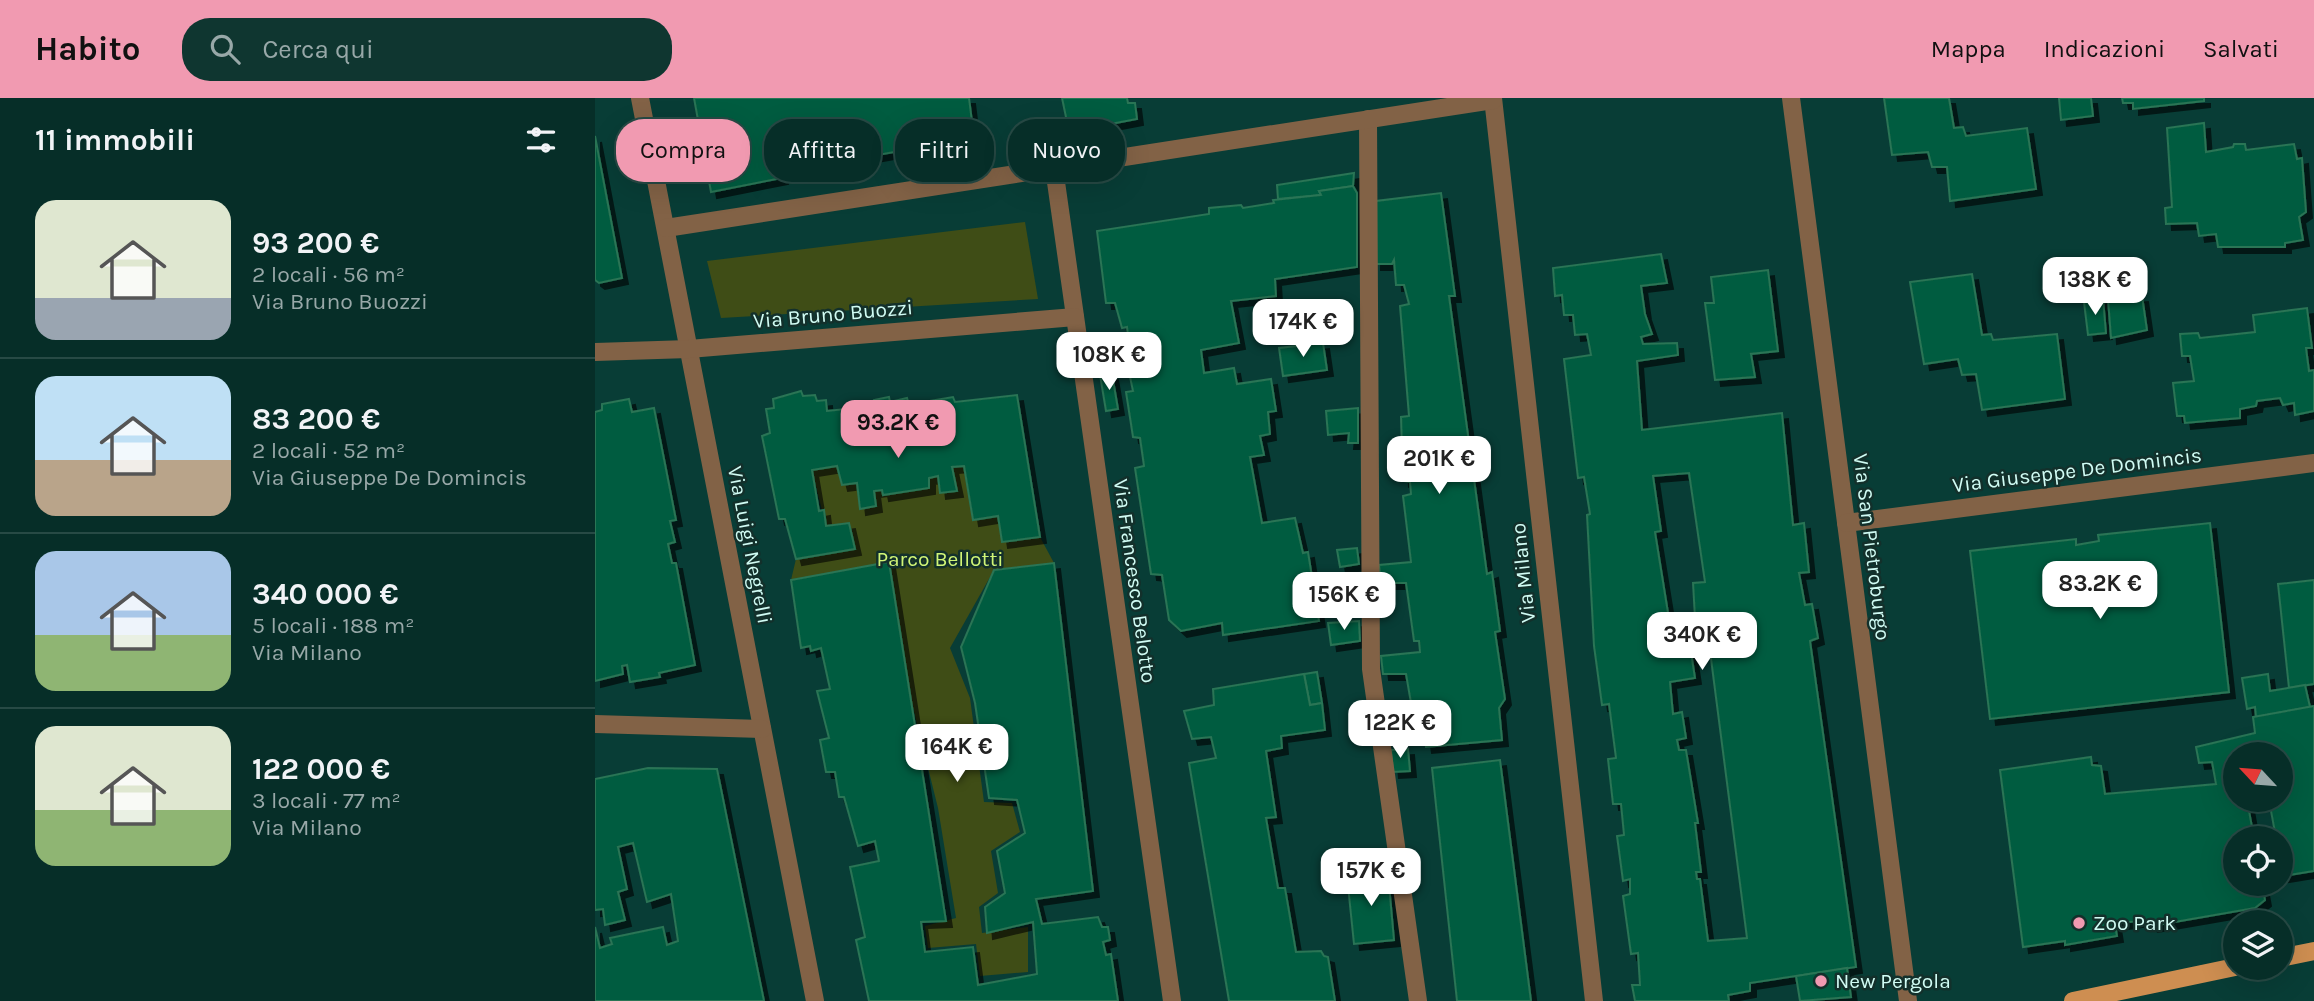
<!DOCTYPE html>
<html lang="it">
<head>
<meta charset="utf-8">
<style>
	body { margin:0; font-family:Karla,sans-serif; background:#0f3630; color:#f1f3f6; height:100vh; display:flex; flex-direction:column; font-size:26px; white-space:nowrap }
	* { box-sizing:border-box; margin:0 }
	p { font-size:23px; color:#98a8a8 }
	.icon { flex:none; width:38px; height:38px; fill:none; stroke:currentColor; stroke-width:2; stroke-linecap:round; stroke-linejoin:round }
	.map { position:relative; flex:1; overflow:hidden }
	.side { display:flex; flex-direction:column; background:#062e28; width:595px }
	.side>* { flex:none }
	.banner { position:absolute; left:21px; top:21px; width:665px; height:63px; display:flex; gap:14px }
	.needle { width:46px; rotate:296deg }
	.tools { position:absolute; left:1628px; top:644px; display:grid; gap:14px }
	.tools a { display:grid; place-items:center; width:70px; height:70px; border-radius:50%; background:#062e28; box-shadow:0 7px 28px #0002,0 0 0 2px #274a45; font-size:35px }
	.price { position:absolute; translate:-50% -60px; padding:0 16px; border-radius:14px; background:#fff; color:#222; font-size:23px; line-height:46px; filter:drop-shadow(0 2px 4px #0008) }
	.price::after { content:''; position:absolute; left:50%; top:42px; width:21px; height:16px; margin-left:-10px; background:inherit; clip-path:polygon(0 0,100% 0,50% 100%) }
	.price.active { background:#f19ab1; color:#111 }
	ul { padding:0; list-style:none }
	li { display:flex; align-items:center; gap:21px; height:175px; padding:0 35px }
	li+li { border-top:2px solid #274a45 }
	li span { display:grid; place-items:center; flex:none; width:196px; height:140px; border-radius:21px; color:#555 }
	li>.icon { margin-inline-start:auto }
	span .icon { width:84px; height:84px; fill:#fffc; stroke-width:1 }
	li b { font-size:30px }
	h2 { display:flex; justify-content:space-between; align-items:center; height:84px; padding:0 35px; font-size:30px }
	.tag { padding:0 24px; border-radius:28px; background:#062e28; box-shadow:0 7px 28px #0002,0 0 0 2px #274a45; font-size:24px; line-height:63px }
	.tag.active { background:#f19ab1; color:#111 }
	header { display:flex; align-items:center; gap:42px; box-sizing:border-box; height:98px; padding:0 35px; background:#f19ab1; color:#111 }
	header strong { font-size:33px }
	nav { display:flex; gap:38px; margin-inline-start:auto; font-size:24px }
	.search { width:490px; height:63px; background:#0f3630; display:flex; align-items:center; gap:18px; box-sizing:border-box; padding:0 24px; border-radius:28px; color:#98a8a8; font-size:26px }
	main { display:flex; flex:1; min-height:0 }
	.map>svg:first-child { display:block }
	.green { fill:#3f4d16 }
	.building { fill:#055c3f; stroke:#297455; stroke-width:2; fill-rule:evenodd; filter:url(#shadow) }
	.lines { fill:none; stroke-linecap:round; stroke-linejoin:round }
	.lane { stroke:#826246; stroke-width:18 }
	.street { stroke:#826246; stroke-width:18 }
	.primary { stroke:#ce8e51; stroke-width:18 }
	.poi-dot { fill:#f19ab1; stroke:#13302b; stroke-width:2.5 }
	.labels { text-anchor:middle; stroke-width:5; stroke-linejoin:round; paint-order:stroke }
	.street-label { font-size:21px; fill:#d1fcf4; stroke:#13302b }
	.park-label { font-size:21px; fill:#d1f577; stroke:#13302b }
	.poi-label { font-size:21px; fill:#d1fcf4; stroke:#13302b; text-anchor:start }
</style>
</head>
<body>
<header>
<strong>Habito</strong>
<div class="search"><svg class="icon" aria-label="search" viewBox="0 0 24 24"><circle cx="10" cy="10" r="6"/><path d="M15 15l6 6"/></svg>Cerca qui</div>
<nav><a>Mappa</a><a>Indicazioni</a><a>Salvati</a></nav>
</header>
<main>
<section class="side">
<h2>11 immobili<svg class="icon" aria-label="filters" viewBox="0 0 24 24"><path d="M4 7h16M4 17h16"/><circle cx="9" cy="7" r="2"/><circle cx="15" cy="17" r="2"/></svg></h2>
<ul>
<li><span style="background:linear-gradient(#dfe7d0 70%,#9aa5b1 0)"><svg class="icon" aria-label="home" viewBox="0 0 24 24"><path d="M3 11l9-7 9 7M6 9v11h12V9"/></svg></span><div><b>93 200 €</b><p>2 locali · 56 m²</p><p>Via Bruno Buozzi</p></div></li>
<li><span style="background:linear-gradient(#bfe0f5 60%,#b9a48a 0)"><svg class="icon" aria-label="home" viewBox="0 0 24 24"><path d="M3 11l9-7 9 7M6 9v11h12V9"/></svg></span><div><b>83 200 €</b><p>2 locali · 52 m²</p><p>Via Giuseppe De Domincis</p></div></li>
<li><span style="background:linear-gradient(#a9c7e8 60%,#8fb573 0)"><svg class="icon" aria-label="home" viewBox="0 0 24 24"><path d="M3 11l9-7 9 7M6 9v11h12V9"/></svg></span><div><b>340 000 €</b><p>5 locali · 188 m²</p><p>Via Milano</p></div></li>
<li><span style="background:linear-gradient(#dfe7d0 60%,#8fb573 0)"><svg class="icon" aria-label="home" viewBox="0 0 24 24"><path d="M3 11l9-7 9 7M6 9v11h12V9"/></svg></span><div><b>122 000 €</b><p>3 locali · 77 m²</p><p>Via Milano</p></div></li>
</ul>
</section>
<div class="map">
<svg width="1719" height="903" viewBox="0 0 1719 903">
	<defs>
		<filter id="shadow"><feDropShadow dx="6" dy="6" stdDeviation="0" flood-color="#0009"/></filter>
	</defs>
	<rect width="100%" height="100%" fill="#083d36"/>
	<g class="green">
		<polygon points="430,124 443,201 126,220 112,163"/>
		<polygon points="242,368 262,384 369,368 378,422 403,418 407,444 445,439 459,465 399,472 355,550 375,600 389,704 417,705 425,734 396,753 403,795 384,809 387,835 433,829 433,874 385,878 381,846 333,850 330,828 361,820 343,710 304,553 294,464 196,482 201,461 260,451 254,425 231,428 217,372"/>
	</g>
	<g class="building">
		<polygon points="99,0 374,0 379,40 186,74 187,80 116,94"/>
		<polygon points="467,0 532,0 533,5 540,5 542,21 484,32 482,22 472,24"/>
		<polygon points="1289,0 1354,0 1359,30 1368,29 1371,38 1432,30 1441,91 1355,103 1352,69 1337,69 1333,54 1297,57"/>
		<polygon points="1464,0 1496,0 1498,18 1466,22"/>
		<polygon points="1527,0 1609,0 1609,3 1538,11 1538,5 1528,5"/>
		<polygon points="1609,25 1611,54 1638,49 1639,46 1650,46 1651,52 1699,46 1702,61 1707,60 1711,114 1704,119 1708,142 1690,145 1690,149 1623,149 1621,136 1604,138 1602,125 1571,126 1570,110 1577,109 1572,30"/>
		<polygon points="0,38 27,180 4,185 0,182"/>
		<polygon points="759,75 758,88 724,93 726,97 683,101 682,87"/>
		<polygon points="758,88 762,95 762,169 680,181 681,198 636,203 644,245 606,252 609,275 639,270 642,286 676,281 681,313 673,314 675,336 665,338 669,357 655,359 667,425 700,420 708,455 713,454 724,523 628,537 627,525 586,533 574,522 567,477 556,476 540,370 549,368 545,340 538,339 531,294 538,293 528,246 534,245 532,229 527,230 520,205 511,205 502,133 614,116 614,110 646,107 648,110 679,105 678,102 726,97 724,93"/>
		<polygon points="846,95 860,198 854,198 892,476 897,474 905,533 900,534 910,601 904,610 907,642 831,649 824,605 816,605 811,576 788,576 786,558 825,554 824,543 819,543 811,485 786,485 784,467 816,464 808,398 816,396 815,384 808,383 806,319 814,318 805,208 814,206 809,187 801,187 799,162 797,166 780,166 781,103"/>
		<path d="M 1066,156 L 1072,185 L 1046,188 L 1050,216 L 1057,236 L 1046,239 L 1048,246 L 1082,245 L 1083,257 L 1042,263 L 1047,332 L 1187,315 L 1198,427 L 1209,425 L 1214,474 L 1204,475 L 1210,507 L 1217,506 L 1223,540 L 1215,543 L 1261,869 L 1155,885 L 1155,893 L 1133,897 L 1134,903 L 1040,903 L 1037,887 L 1045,887 L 1043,855 L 1036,856 L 1028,798 L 1035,796 L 1035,781 L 1028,783 L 1022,738 L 1029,737 L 1026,706 L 1018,706 L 1013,661 L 1021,660 L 1014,606 L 1007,607 L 999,548 L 992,417 L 995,416 L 989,379 L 983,380 L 969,261 L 996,257 L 992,236 L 980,237 L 978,217 L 969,217 L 967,197 L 960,198 L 958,170 ZM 1094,375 L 1110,484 L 1098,485 L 1100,520 L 1074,521 L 1060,434 L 1066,433 L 1058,378 ZM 1115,553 L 1152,840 L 1113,843 L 1105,781 L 1102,781 L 1101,774 L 1106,774 L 1100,725 L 1103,725 L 1091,652 L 1084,652 L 1082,642 L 1091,640 L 1087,614 L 1078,616 L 1075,584 L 1100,580 L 1096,554 Z"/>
		<polygon points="1173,172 1183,253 1156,256 1160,279 1120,282 1110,205 1119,205 1116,179"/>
		<polygon points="1377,176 1387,237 1396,236 1398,242 1462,236 1470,301 1387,312 1381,276 1367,277 1363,261 1329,266 1315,184"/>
		<polygon points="1547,198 1552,232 1516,240 1513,201"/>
		<polygon points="1508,200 1511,235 1493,237 1489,204"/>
		<polygon points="1712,210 1717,250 1711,250 1714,273 1719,272 1719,313 1700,317 1699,305 1688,307 1685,300 1662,303 1661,308 1645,311 1645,320 1590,325 1589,318 1582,318 1578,285 1599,283 1595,258 1587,258 1585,236 1603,235 1605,240 1660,234 1658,217"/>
		<polygon points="728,245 732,272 688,278 684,250"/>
		<polygon points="517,276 523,311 511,313 505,277"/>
		<polygon points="206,293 208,298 220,297 222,303 231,302 232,313 280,308 279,302 294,299 295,304 312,300 315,310 328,307 328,304 358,299 360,304 422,297 445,439 407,444 403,418 378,422 369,368 357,369 362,393 345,395 343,378 334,380 334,390 288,397 287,392 279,393 281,408 265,411 262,385 247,387 242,368 217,372 224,413 229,412 231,428 254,425 260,451 201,461 190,421 184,421 167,338 175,335 171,311 179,310 178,301"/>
		<polygon points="34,301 37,314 59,310 81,422 75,423 80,444 73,446 77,465 81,465 100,567 64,575 65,579 35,584 32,567 27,568 28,576 0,583 0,314 7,312 7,306"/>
		<polygon points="763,310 763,345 753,345 754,335 733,337 731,313"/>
		<polygon points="1615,425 1634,594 1395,621 1375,453 1481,441 1481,447 1504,443 1503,437"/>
		<polygon points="762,450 764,466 745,469 742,452"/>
		<polygon points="294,464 351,823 326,824 330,854 378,849 383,887 442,876 438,824 392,835 390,809 410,795 402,753 430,735 422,702 394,700 380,605 366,549 399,472 459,465 498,793 441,801 447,826 503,819 507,829 513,829 515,842 508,844 511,857 516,856 523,903 274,903 261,842 270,839 255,769 284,763 280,743 263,748 249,699 244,699 240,674 231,674 225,642 234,640 222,593 235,591 226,550 216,553 215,548 206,550 196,482"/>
		<polygon points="1719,482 1719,586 1694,590 1683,486"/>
		<polygon points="764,523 765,543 736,547 733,525"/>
		<polygon points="722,574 727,605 715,607 709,576"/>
		<polygon points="709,576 715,607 727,605 730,632 686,638 687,650 671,653 681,719 671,720 683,790 690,790 701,854 726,853 729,858 733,859 740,903 634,903 594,665 621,660 616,639 597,641 589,613 619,607 618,591"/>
		<polygon points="1673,576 1675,593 1710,587 1715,609 1661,619 1660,609 1652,611 1647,580"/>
		<polygon points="1719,608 1719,773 1688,778 1685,740 1681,740 1674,702 1685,702 1685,656 1640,656 1640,702 1652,702 1659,740 1640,740 1640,786 1667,786 1670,802 1660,810 1557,828 1549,822 1520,826 1522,838 1470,847 1470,843 1428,849 1405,672 1496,659 1497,667 1506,668 1510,696 1621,686 1617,664 1604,665 1601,649 1660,635 1658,619"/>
		<polygon points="813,651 815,673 798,674 796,652"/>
		<polygon points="905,662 936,903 862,903 837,670"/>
		<polygon points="53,670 122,671 169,903 0,903 0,829 5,850 17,846 15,840 68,829 72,847 83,843 76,796 52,804 38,745 23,749 32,791 23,794 30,822 10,827 8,811 0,812 0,681"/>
		<polygon points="793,775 799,842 759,846 752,778"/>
		<polygon points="1252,870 1256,899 1205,903 1201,878"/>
	</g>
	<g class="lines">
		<polyline class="lane" points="773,21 776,571 823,903"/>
		<g class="street">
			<polyline points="45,0 220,903"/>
			<polyline points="898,0 999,903"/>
			<polyline points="1196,0 1313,903"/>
			<polyline points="459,70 577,903"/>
			<polyline points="71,130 898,2"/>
			<polyline points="0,254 94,251 480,219"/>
			<polyline points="1251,425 1719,365"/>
			<polyline points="0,626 167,631"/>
		</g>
		<g class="primary">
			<polyline points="1685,860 1719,853"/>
			<polyline points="1478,903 1640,869"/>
		</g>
	</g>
	<g class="poi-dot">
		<circle cx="1484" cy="825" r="7"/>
		<circle cx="1226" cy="883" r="7"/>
	</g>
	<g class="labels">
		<g class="street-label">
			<text transform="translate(238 216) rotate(-5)" y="7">Via Bruno Buozzi</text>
			<text transform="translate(1482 372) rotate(-7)" y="7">Via Giuseppe De Domincis</text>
			<text transform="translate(155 447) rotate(79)" y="7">Via Luigi Negrelli</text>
			<text transform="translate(1277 449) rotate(83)" y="7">Via San Pietroburgo</text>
			<text transform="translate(928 475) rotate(-96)" y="7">Via Milano</text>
			<text transform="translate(540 483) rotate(82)" y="7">Via Francesco Belotto</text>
		</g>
		<g class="park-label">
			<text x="345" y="468">Parco Bellotti</text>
		</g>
		<g class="poi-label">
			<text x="1498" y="832">Zoo Park</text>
			<text x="1240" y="890">New Pergola</text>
		</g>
	</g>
</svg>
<div class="tools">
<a><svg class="needle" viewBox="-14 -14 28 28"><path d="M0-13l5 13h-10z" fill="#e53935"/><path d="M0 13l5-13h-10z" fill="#98a8a8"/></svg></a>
<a><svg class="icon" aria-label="locate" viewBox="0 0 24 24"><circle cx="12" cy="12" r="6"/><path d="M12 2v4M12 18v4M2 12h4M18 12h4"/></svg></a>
<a><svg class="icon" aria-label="layers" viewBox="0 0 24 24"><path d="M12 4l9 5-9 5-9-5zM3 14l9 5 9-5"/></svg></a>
</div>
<b class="price" style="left:1500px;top:219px">138K €</b>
<b class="price" style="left:708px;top:261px">174K €</b>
<b class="price" style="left:514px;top:294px">108K €</b>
<b class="price active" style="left:303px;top:362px">93.2K €</b>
<b class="price" style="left:844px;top:398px">201K €</b>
<b class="price" style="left:1505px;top:523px">83.2K €</b>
<b class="price" style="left:749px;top:534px">156K €</b>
<b class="price" style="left:1107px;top:574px">340K €</b>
<b class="price" style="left:805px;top:662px">122K €</b>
<b class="price" style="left:362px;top:686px">164K €</b>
<b class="price" style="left:776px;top:810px">157K €</b>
<div class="banner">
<a class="tag active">Compra</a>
<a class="tag">Affitta</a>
<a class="tag">Filtri</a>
<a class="tag">Nuovo</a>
</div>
</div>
</main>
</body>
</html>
